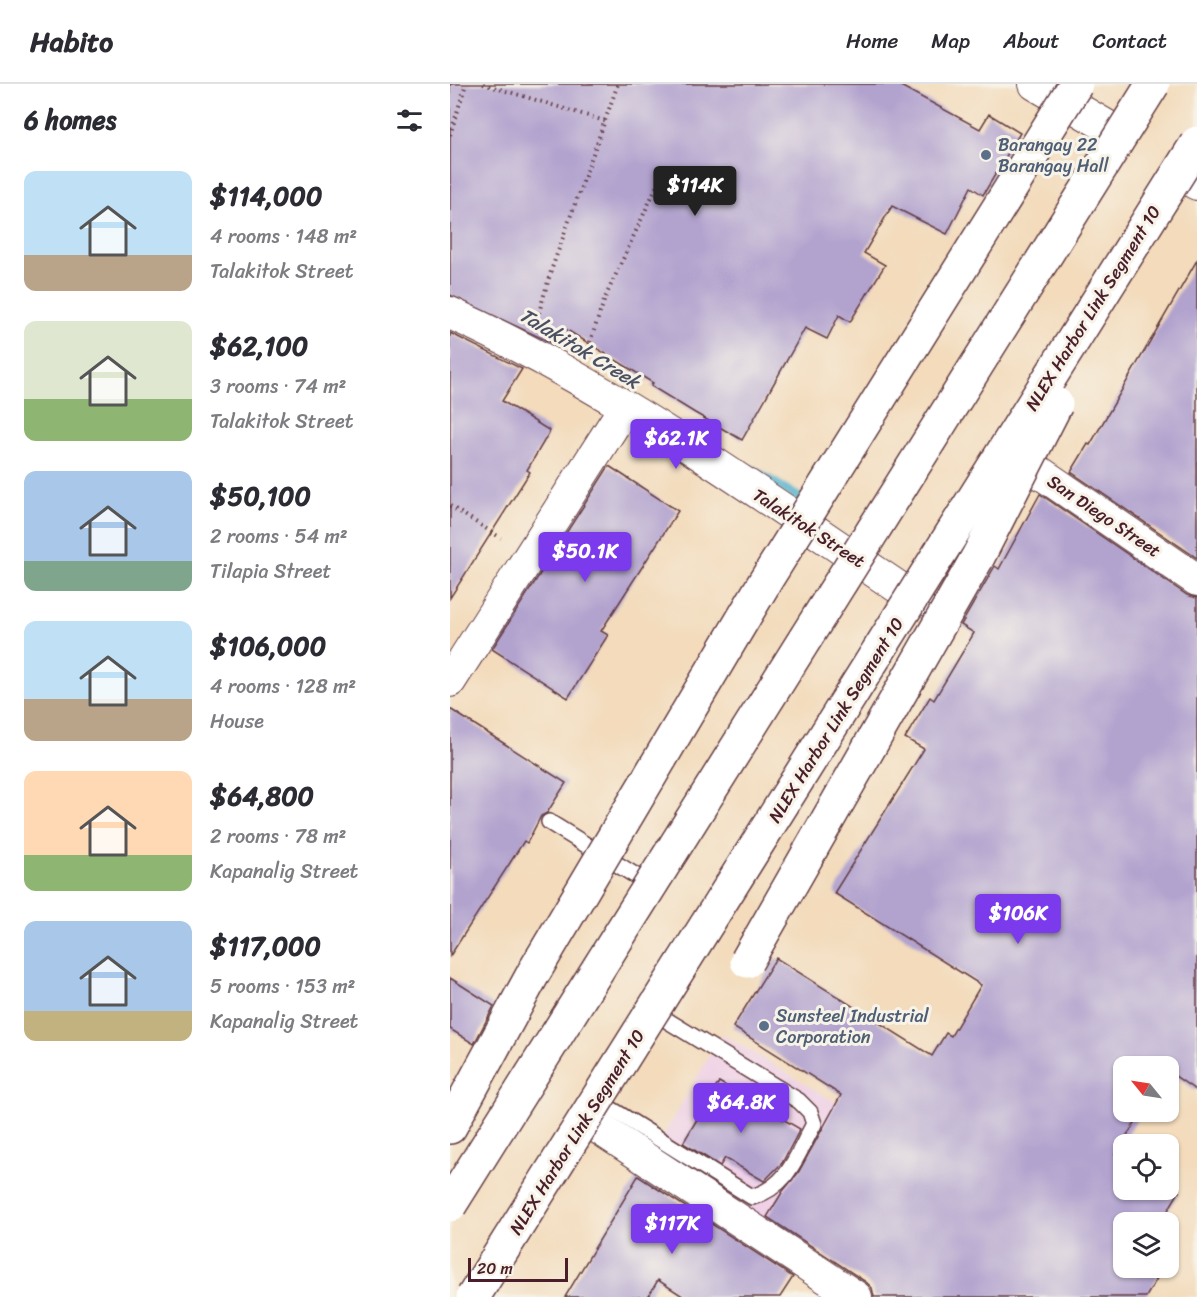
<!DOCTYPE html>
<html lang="en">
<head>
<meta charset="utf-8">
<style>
	body { margin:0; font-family:Sriracha,sans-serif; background:#f2f2f3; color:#2b2b33; height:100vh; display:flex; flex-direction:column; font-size:22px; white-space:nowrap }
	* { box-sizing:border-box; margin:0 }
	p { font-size:20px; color:#7c7c81 }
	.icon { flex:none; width:33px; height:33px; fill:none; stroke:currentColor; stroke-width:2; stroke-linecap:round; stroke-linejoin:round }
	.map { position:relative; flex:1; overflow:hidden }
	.side { display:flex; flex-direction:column; background:#fff; width:450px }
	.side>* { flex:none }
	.needle { width:39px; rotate:300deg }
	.buttons { position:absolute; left:663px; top:972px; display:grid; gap:12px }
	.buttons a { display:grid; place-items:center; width:66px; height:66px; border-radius:12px; background:#fff; box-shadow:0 2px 4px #0004; font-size:30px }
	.scale { position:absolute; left:18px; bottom:15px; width:100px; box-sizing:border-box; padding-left:6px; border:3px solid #4a1f2b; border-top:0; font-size:16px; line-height:21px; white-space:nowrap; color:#4a1f2b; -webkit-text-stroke:4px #f7f3e8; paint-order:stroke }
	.price { position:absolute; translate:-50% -51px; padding:0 14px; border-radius:6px; background:#7c3aed; color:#fff; font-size:20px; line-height:39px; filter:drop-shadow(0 2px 3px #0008) }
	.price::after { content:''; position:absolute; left:50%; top:36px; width:18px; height:14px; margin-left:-9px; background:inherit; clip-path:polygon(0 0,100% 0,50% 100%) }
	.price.selected { background:#222; color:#fff }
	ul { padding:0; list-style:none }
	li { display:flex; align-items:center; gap:18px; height:150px; padding:0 24px }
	li span { display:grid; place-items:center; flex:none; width:168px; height:120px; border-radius:12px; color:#555 }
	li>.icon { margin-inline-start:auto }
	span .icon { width:72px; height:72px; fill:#fffc; stroke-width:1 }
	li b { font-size:26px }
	h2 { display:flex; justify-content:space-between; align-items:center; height:72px; padding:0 24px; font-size:26px }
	header { display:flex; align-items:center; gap:36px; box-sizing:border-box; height:84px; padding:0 30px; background:#fff; border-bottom:2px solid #e1e1e2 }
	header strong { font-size:28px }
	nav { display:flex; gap:33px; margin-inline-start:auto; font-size:21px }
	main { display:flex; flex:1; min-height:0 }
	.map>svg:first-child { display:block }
	.built { fill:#efd0e6 }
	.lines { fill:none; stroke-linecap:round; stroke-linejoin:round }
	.stream { stroke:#4cafcb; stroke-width:10 }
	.building { fill:#b1a2ce }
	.lane-casing { stroke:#633b41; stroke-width:18 }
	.street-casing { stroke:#633b41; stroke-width:34 }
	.highway-casing { stroke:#633b41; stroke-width:36 }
	.path { stroke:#633b41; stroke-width:4; stroke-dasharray:1.5 4.5; stroke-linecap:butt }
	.lane { stroke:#fff; stroke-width:15 }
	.street { stroke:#fff; stroke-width:32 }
	.highway { stroke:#fff; stroke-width:33 }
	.highway-bridge-casing { stroke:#633b41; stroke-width:36; stroke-linecap:butt }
	.highway-bridge { stroke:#fff; stroke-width:33 }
	.service-dot { fill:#5c6f8a; stroke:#f7f3e8; stroke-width:2 }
	.labels { text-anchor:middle; stroke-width:6; stroke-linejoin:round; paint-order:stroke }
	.service-label { font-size:18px; fill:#4e5e75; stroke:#f7f3e8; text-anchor:start }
	.street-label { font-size:18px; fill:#4a1f2b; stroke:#f7f3e8 }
	.water-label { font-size:20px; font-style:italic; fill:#4b5163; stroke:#f7f3e8 }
</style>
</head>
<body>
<header>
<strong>Habito</strong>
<nav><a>Home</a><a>Map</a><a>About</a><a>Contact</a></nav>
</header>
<main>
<section class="side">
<h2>6 homes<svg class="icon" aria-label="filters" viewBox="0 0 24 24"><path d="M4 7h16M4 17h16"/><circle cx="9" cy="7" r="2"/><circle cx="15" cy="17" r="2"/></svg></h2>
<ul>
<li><span style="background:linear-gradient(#bfe0f5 70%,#b9a48a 0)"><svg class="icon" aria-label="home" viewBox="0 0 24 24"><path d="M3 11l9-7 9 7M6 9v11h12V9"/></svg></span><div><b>$114,000</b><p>4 rooms · 148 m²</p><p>Talakitok Street</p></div></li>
<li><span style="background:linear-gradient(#dfe7d0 65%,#8fb573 0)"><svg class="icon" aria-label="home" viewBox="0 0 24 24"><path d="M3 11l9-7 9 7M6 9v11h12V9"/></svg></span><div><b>$62,100</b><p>3 rooms · 74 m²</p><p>Talakitok Street</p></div></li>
<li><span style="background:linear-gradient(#a9c7e8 75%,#7fa58c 0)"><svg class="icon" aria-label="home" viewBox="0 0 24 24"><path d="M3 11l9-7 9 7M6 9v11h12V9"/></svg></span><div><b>$50,100</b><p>2 rooms · 54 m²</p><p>Tilapia Street</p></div></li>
<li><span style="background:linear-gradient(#bfe0f5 65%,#b9a48a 0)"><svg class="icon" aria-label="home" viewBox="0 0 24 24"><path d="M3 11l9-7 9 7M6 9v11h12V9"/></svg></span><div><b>$106,000</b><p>4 rooms · 128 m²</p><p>House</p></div></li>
<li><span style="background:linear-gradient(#ffd9b3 70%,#8fb573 0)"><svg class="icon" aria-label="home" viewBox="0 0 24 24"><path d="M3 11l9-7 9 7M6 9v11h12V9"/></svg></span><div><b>$64,800</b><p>2 rooms · 78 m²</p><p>Kapanalig Street</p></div></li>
<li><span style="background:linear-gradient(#a9c7e8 75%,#c2b280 0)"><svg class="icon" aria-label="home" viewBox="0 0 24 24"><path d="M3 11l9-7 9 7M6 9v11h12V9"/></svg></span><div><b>$117,000</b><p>5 rooms · 153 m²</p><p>Kapanalig Street</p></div></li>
</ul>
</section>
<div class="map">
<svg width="747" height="1213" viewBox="0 0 747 1213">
	<rect width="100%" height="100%" fill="#f7f3e8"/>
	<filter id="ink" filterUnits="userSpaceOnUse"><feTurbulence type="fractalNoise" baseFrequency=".0167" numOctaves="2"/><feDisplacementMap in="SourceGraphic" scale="12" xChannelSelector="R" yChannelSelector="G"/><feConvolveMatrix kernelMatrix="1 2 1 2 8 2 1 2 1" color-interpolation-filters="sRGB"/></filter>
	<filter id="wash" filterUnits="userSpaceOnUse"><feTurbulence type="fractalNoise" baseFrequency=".008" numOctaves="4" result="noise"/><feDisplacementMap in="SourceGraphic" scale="24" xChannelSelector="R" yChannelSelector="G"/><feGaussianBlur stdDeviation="1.35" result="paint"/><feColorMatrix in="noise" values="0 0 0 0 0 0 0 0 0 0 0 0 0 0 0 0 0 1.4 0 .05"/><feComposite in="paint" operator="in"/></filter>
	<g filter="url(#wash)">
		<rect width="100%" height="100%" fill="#f3dbbc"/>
		<polygon class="built" points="272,950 430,1045 357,1169 203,1069"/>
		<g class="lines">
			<polyline class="stream" points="302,386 361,421"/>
		</g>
		<g id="blocks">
			<g class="building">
				<polygon points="0,0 447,0 530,45 539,30 570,49 533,111 521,103 497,150 442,122 414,169 435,181 400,238 389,231 377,255 355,244 292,356 245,329 201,302 203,299 114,244 104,260 0,211"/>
				<polygon points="747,176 747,474 621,388 638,360 640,361"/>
				<polygon points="0,249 72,285 52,317 100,347 77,386 80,388 0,514"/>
				<polygon points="159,382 228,427 151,547 158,551 118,614 42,565"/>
				<polygon points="590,410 737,511 747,514 747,1007 718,987 718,982 674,982 674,1028 692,1028 665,1070 674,1076 674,1106 718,1106 718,1101 729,1108 711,1138 674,1138 674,1184 713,1184 696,1213 424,1213 422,1204 416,1198 317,1133 333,1107 348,1089 391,1011 283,943 326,874 482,972 496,949 501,952 531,901 384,809 474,665 455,654 480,613 484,616 524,549 511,541 545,482 549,485"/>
				<polygon points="0,625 116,699 97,729 91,732 77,759 74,757 0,872"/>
				<polygon points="0,894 44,922 24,960 0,945"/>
				<polygon points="269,998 350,1045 332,1079 314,1097 275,1074 270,1082 233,1059"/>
				<polygon points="188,1092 343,1193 330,1213 234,1213 208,1196 198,1213 115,1213"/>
			</g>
		</g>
	</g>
	<g filter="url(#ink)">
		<use href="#blocks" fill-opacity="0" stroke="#633b41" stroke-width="1.5"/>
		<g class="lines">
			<defs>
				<g id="lane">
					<polyline points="99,738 191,795"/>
					<path d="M 150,1018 L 302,1113 C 339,1102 346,1072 364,1040 L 360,1028 L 349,1017 L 205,929"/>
				</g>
				<g id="street">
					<polyline points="585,0 660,44"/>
					<polyline points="731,91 747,100"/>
					<path d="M 0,229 C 166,304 316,415 467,516"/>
					<polyline points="560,368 747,496"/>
					<polyline points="0,597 175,323"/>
					<polyline points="138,1037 406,1213"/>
				</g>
				<polyline id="highway" points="0,1043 84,888"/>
			</defs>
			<use href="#lane" class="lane-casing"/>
			<use href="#street" class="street-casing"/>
			<use href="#highway" class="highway-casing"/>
			<g class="path">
				<polyline points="33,0 155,37"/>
				<polyline points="0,51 16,0"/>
				<polyline points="87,235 102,184 168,0"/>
				<polyline points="138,264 155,214 210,95"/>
				<polyline points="0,422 51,454"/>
			</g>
			<use href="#lane" class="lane"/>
			<use href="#street" class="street"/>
			<use href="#highway" class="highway"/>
			<defs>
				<g id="highway-bridge">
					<polyline points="297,877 529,471 606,320"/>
					<polyline points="84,888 316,496 626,0"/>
					<polyline points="0,1121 703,0"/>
					<polyline points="23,1213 747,59"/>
				</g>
			</defs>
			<use href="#highway-bridge" class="highway-bridge-casing"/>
			<use href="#highway-bridge" class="highway-bridge"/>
		</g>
	</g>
	<g class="service-dot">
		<circle cx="536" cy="71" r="6"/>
		<circle cx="314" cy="942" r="6"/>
	</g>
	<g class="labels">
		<g class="service-label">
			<text x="548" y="67">Barangay 22<tspan x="548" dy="21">Barangay Hall</tspan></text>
			<text x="326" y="938">Sunsteel Industrial<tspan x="326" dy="21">Corporation</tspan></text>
		</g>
		<g class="street-label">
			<text transform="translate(643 224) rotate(-58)" y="6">NLEX Harbor Link Segment 10</text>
			<text transform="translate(654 432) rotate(34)" y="6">San Diego Street</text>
			<text transform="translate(359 444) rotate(33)" y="6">Talakitok Street</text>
			<text transform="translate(386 636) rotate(-58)" y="6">NLEX Harbor Link Segment 10</text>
			<text transform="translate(127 1048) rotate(-58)" y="6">NLEX Harbor Link Segment 10</text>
		</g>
		<g class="water-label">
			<text transform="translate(130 264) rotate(31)" y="7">Talakitok Creek</text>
		</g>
	</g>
</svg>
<div class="buttons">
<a><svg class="needle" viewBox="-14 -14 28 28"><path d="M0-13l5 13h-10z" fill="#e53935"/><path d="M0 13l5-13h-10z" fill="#7c7c81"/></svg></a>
<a><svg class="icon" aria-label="locate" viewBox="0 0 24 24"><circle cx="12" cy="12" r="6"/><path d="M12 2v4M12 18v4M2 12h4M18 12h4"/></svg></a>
<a><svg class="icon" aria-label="layers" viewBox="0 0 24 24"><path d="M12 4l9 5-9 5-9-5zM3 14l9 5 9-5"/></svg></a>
</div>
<div class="scale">20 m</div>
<b class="price selected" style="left:245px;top:133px">$114K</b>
<b class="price" style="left:226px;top:386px">$62.1K</b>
<b class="price" style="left:135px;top:499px">$50.1K</b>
<b class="price" style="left:568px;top:861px">$106K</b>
<b class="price" style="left:291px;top:1050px">$64.8K</b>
<b class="price" style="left:222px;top:1171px">$117K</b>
</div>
</main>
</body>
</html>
